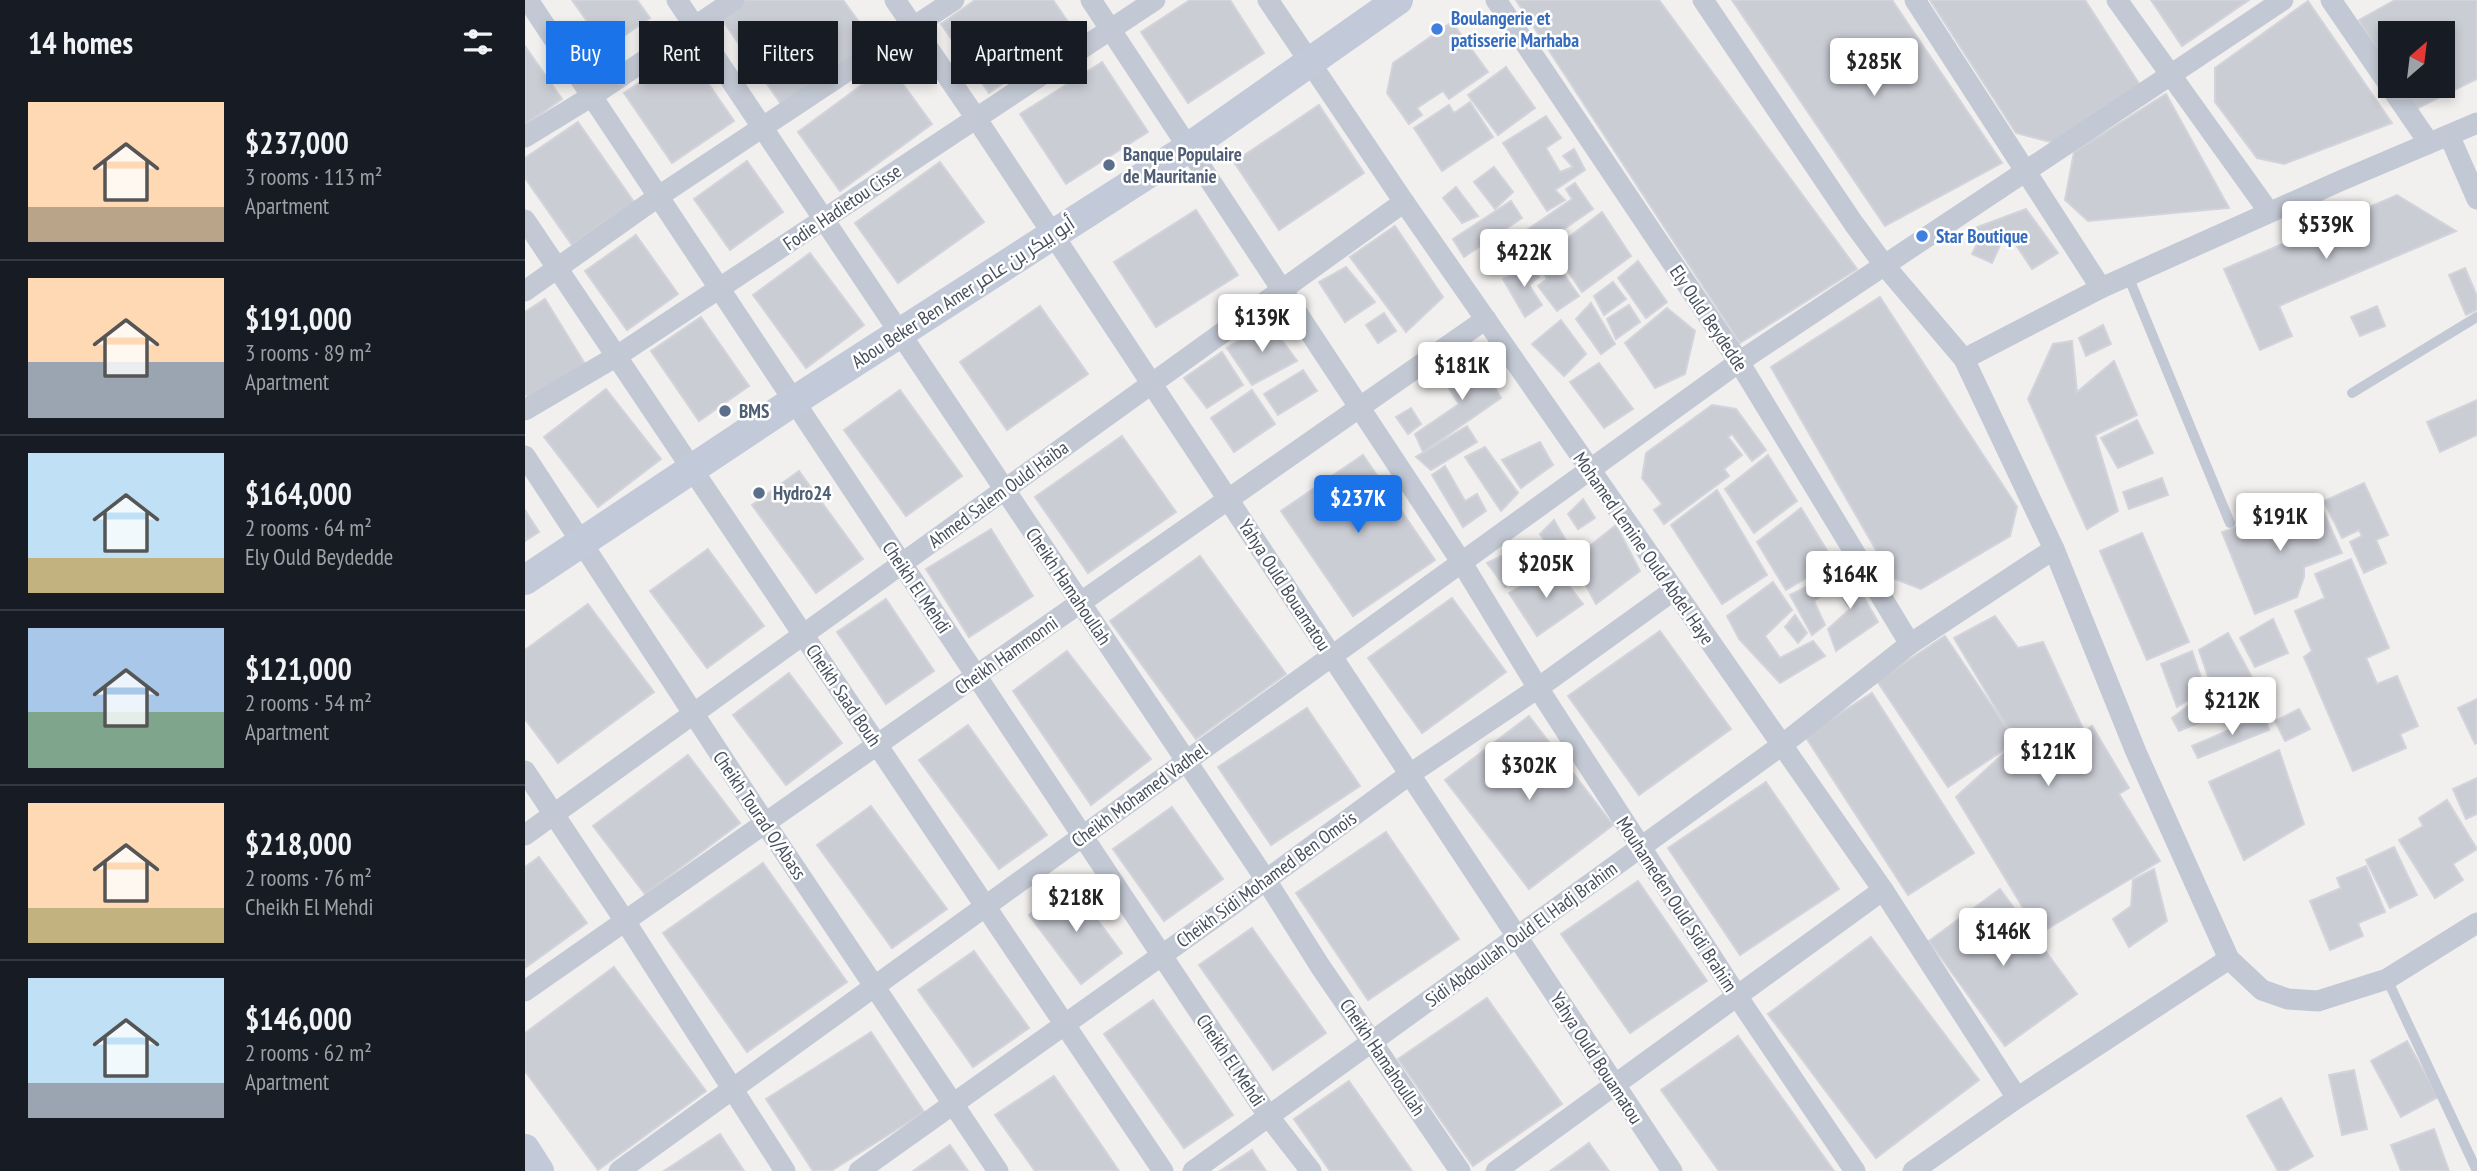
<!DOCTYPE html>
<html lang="en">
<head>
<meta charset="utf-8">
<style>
	body { margin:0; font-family:"PT Sans Narrow",Cairo,sans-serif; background:#242831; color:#f1f3f6; height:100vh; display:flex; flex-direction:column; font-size:26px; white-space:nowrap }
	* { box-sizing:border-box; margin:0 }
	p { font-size:23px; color:#9ea1a6 }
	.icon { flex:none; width:38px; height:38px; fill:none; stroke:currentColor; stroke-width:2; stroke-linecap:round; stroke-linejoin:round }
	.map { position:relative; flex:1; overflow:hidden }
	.details { display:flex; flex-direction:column; background:#171b24; width:525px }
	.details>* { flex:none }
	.guide { position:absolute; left:21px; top:21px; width:665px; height:63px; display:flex; gap:14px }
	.needle { width:46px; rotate:28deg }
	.controls { position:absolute; left:1853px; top:21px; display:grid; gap:14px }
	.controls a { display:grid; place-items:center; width:77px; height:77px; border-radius:0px; background:#171b24; box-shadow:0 4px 10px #0003; font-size:35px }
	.price { position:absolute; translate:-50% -60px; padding:0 16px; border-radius:7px; background:#fff; color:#222; font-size:23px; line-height:46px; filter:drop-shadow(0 2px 4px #0008) }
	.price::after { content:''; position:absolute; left:50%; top:42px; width:21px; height:16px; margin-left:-10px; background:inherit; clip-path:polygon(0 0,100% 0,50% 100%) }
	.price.on { background:#1a73e8; color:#fff }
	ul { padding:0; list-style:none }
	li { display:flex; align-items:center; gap:21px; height:175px; padding:0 28px }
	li+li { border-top:2px solid #363941 }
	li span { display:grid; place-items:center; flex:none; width:196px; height:140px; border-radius:0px; color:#555 }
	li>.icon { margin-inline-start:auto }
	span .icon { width:84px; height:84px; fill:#fffc; stroke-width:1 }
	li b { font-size:30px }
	h2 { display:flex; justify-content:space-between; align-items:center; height:84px; padding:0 28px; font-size:30px }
	.chip { padding:0 24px; border-radius:0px; background:#171b24; box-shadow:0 4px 10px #0003; font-size:24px; line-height:63px }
	.chip.on { background:#1a73e8; color:#fff }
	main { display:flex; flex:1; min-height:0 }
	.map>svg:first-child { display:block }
	.building { fill:#cbcdd5; stroke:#d3d4db; stroke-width:2 }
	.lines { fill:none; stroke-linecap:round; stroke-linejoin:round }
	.lane { stroke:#c3c9d4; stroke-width:10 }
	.street { stroke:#c3c9d4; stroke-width:21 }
	.secondary { stroke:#c2c9d8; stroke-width:30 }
	.shop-dot { fill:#3f7fe0; stroke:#fff; stroke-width:2.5 }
	.service-dot { fill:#5c6f8a; stroke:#fff; stroke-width:2.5 }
	.labels { text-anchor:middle; stroke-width:5; stroke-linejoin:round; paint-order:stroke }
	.shop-label { font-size:19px; font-weight:bold; fill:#366cbe; stroke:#fff; text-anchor:start }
	.service-label { font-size:19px; font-weight:bold; fill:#4e5e75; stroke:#fff; text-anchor:start }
	.street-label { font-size:19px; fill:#474f5d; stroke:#fff }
</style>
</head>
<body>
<main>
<section class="details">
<h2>14 homes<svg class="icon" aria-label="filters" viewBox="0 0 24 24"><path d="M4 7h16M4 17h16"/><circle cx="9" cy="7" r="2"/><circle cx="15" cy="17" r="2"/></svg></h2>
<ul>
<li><span style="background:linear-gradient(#ffd9b3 75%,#b9a48a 0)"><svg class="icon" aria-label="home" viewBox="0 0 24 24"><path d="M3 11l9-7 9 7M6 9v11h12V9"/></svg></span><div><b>$237,000</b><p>3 rooms · 113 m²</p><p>Apartment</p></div></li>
<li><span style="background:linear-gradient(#ffd9b3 60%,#9aa5b1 0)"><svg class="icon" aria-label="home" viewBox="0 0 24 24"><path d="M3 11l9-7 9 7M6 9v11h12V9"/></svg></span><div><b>$191,000</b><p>3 rooms · 89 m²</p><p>Apartment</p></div></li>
<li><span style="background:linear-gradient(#bfe0f5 75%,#c2b280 0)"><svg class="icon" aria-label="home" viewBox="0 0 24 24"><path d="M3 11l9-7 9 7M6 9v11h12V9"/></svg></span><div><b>$164,000</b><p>2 rooms · 64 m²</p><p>Ely Ould Beydedde</p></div></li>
<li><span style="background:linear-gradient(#a9c7e8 60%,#7fa58c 0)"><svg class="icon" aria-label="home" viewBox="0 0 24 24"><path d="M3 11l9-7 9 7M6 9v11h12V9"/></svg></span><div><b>$121,000</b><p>2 rooms · 54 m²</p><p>Apartment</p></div></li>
<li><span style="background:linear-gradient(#ffd9b3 75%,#c2b280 0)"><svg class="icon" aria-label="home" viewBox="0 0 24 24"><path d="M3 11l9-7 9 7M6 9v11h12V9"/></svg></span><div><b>$218,000</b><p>2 rooms · 76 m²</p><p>Cheikh El Mehdi</p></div></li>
<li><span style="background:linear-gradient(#bfe0f5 75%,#9aa5b1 0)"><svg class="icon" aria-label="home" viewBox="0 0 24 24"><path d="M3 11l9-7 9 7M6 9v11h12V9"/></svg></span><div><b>$146,000</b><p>2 rooms · 62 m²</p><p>Apartment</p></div></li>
</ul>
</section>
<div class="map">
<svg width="1952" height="1171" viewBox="0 0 1952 1171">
	<rect width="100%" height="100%" fill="#f2f0ef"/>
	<g class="building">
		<polygon points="47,0 112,0 125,18 81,48"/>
		<polygon points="220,0 318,0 350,44 259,108 195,17"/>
		<polygon points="450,0 528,0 550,32 464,93 416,24"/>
		<polygon points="665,0 705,0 739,53 663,103 616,32"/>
		<polygon points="991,0 1134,0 1332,269 1215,343"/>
		<polygon points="1207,0 1367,0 1477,163 1360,226"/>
		<polygon points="1405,0 1560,0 1615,85 1530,143 1491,133"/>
		<polygon points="1626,0 1724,0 1657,46"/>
		<polygon points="1870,0 1952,0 1952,79 1887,111 1873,86 1918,86 1918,33 1866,33 1866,74 1834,20"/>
		<polygon points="1783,1 1867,123 1759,164 1732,158 1690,102 1690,68"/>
		<polygon points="927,22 963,72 924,99 918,91 892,108 897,115 884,124 862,93 868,63"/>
		<polygon points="0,46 37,99 0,125"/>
		<polygon points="161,51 209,121 147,163 99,93"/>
		<polygon points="577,62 623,132 541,184 495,114"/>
		<polygon points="364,65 407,124 315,191 273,132"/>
		<polygon points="981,67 1010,108 973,135 943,95"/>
		<polygon points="1641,94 1704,208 1563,221 1540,200 1549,152"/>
		<polygon points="945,102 968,137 917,171 889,128 924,105 929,113"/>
		<polygon points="794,105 839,173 754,230 709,162"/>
		<polygon points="1021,116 1036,138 1021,148 1035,172 1048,167 1038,156 1049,149 1060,170 1030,190 1040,200 1022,211 978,143"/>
		<polygon points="53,122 109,202 47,245 0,178 0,158"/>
		<polygon points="222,161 258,212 205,250 169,199"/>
		<polygon points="415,162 459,222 373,283 330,223"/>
		<polygon points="969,167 988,192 970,209 949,182"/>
		<polygon points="1050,183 1068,209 981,269 970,252 1047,199 1041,189"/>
		<polygon points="931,187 953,216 937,223 918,198"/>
		<polygon points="1872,195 1931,231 1754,306 1767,336 1735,350 1699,269"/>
		<polygon points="986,201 997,218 939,257 928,239"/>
		<polygon points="1501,209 1533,253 1507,269 1489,242 1477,241 1467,263 1447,254 1456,236 1447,229"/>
		<polygon points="671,210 713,275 631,327 589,262"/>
		<polygon points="1077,212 1106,256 1057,292 1028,249"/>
		<polygon points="870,226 918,297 881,332 825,257"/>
		<polygon points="111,235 153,294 102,330 60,271"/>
		<polygon points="285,253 339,325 281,368 228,295"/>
		<polygon points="1026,256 1054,296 1032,311 1013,286 1022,279 1013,262"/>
		<polygon points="1113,261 1142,302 1121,318 1093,278"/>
		<polygon points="1010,264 1014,277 1004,285 1017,305 1000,317 978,279"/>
		<polygon points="821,267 850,302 820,322 794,282"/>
		<polygon points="1940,268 1952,296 1952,310 1941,315 1924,275"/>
		<polygon points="1088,282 1101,299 1079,315 1069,296"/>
		<polygon points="1355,297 1492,507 1485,536 1396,589 1367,578 1246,367"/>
		<polygon points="20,299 60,364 4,399 0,394 0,312"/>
		<polygon points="1066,303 1090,344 1076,354 1051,319"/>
		<polygon points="1104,305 1115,322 1091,339 1082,319"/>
		<polygon points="515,306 563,374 482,430 435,362"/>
		<polygon points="1852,306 1860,326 1835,336 1826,317"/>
		<polygon points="1142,308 1170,331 1160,374 1130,388 1100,343"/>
		<polygon points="859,313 871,331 853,343 841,325"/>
		<polygon points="176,317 224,386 174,421 126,351"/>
		<polygon points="1036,320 1061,354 1039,376 1007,344"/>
		<polygon points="744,322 772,361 727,385 702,348"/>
		<polygon points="1578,325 1586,344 1561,356 1554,338"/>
		<polygon points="1547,341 1552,392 1589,361 1612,415 1570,435 1593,511 1562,529 1503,399 1528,344"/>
		<polygon points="697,352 718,385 682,408 659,378"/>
		<polygon points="951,354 976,398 898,452 890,434 934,404 919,381"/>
		<polygon points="1074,363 1108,409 1079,428 1045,382"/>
		<polygon points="778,370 792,391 753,415 739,394"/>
		<polygon points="81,389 136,459 73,507 19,437"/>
		<polygon points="375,390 437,476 381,516 319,430"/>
		<polygon points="727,390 750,424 709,452 686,418"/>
		<polygon points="1952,400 1952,435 1915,452 1902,422"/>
		<polygon points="1187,405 1211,409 1241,450 1227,461 1207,434 1203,437 1217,455 1199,469 1204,476 1139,524 1129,510 1137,504 1117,478 1121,453"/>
		<polygon points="886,408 896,424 883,434 871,417"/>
		<polygon points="1612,420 1628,453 1593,468 1576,438"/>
		<polygon points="942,426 952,442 906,470 891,457"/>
		<polygon points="597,436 651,512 563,573 510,497"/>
		<polygon points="1015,442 1028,465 996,488 977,460"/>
		<polygon points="960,447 993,493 976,511 940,457"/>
		<polygon points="838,455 910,560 828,616 756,511"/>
		<polygon points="1243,455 1272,501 1229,533 1200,489"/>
		<polygon points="920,466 940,501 952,494 961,511 938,527 907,475"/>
		<polygon points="274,471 338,559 291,593 227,505"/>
		<polygon points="1637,478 1643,495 1604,509 1598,492"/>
		<polygon points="1839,483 1863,535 1851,540 1861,563 1839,573 1825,542 1837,536 1834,530 1817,538 1799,501"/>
		<polygon points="1192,490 1242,575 1197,604 1146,525"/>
		<polygon points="1058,499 1070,518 1053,529 1043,514"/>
		<polygon points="1793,500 1817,553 1779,567 1779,577 1772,597 1730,614 1697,532"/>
		<polygon points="1276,508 1309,562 1261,590 1232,542"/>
		<polygon points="0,510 14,532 0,541"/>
		<polygon points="1029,520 1044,546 1031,557 1015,534"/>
		<polygon points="1091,525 1115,571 1071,604 1047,560"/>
		<polygon points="466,529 508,596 444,637 401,569"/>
		<polygon points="1617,533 1664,642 1622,660 1575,551"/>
		<polygon points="1006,542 1018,562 980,587 962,563"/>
		<polygon points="183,549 239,626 182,668 125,591"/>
		<polygon points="675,556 761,674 671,739 585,621"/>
		<polygon points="1826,559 1864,648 1841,658 1852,684 1872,676 1893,726 1875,734 1881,748 1828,771 1779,657 1787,651 1770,611 1800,598 1790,574"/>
		<polygon points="1320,565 1353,622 1311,651 1303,629 1325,609 1305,577"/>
		<polygon points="1030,567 1058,604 1012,636 984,593"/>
		<polygon points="1299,578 1304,590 1289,601 1300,625 1287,635 1265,595"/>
		<polygon points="1248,582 1267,610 1240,636 1255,658 1288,641 1300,656 1255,683 1214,639 1202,616"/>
		<polygon points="927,598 981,672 897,733 843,658"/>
		<polygon points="361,599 409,671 361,704 312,632"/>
		<polygon points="63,604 129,692 33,763 0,719 0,650"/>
		<polygon points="1270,615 1282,633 1273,643 1260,627"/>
		<polygon points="1470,616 1493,648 1518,642 1559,731 1567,726 1604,788 1594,794 1635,861 1514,934 1431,797 1491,742 1429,638"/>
		<polygon points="1748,619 1763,653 1730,667 1715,638"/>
		<polygon points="1135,631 1206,729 1114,795 1043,696"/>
		<polygon points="1703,633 1737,696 1654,731 1647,718 1687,688 1674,650"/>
		<polygon points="1420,636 1491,742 1423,787 1352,681"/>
		<polygon points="542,651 626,759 566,805 488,691"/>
		<polygon points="1667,651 1680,689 1652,707 1636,664"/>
		<polygon points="264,673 317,743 261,785 208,715"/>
		<polygon points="1347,693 1449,853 1383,895 1280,736"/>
		<polygon points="1952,699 1952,743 1950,744 1933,708"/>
		<polygon points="782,708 835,786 746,845 693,767"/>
		<polygon points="1774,709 1785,729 1760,741 1750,721"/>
		<polygon points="1739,715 1744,730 1673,758 1667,746"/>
		<polygon points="1004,716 1088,825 1004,889 920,780"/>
		<polygon points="443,725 522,835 474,869 394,760"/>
		<polygon points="1754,750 1779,824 1719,860 1684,782"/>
		<polygon points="163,755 215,823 120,894 68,826"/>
		<polygon points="1952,778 1952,814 1941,819 1928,789"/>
		<polygon points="1241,782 1314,889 1215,955 1143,848"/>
		<polygon points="1922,800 1952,849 1928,864 1938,880 1910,898 1874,840 1898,826 1894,818"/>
		<polygon points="346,806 422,909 367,948 292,845"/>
		<polygon points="647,807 698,879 639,921 588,849"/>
		<polygon points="861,832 934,939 843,1000 771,893"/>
		<polygon points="1869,847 1892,895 1865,908 1841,860"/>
		<polygon points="14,857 62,923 0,968 0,867"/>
		<polygon points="238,863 322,982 222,1052 138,933"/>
		<polygon points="1841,866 1860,912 1833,923 1838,936 1805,950 1785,901 1816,888 1812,878"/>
		<polygon points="1629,869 1642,921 1604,947 1588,919 1606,906 1608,880"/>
		<polygon points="1113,881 1182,981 1105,1033 1036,934"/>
		<polygon points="546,884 597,953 556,984 504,915"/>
		<polygon points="1475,889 1552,994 1480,1046 1404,941"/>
		<polygon points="727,928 801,1033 748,1070 674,965"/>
		<polygon points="1346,937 1454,1080 1351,1158 1243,1014"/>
		<polygon points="449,951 504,1028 448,1067 393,990"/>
		<polygon points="89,967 181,1091 73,1170 0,1071 0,1033"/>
		<polygon points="962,998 1037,1104 948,1166 873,1059"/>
		<polygon points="628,1000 708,1115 659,1148 579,1034"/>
		<polygon points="346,1032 399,1112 306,1171 288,1171 241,1099"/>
		<polygon points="1213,1036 1309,1171 1194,1171 1136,1090"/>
		<polygon points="1882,1041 1913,1097 1876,1117 1846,1061"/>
		<polygon points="1829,1070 1842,1129 1817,1135 1804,1075"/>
		<polygon points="529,1076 594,1171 510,1171 470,1115"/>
		<polygon points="824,1081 887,1171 805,1171 769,1119"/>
		<polygon points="1756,1098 1788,1156 1761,1171 1753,1171 1722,1116"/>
		<polygon points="1909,1129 1924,1171 1876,1171 1866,1145"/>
		<polygon points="195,1134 219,1171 139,1171"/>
		<polygon points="1064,1143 1084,1171 1025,1171"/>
		<polygon points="425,1145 443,1171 388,1171"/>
		<polygon points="727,1150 741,1171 695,1171"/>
	</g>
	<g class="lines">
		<g class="lane">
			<polyline points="1603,276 1705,523"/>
			<polyline points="1827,393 1952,317"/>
			<polyline points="1862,979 1952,1171"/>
		</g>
		<g class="street">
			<polyline points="3,0 744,1117 786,1171"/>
			<polyline points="152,0 741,880 795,966 935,1171"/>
			<polyline points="370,0 451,118 1147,1171"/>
			<polyline points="566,0 937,563 1013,688 1212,996 1330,1171"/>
			<polyline points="743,0 879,202 1358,890 1492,1098"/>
			<polyline points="971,0 1214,362 1385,644"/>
			<polyline points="1178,0 1329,224 1360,266 1439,359 1529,549 1611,752 1704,959 1737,990 1763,999 1793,1001 1862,979 1952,923"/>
			<polyline points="1390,0 1576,288"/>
			<polyline points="1592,0 1744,212"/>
			<polyline points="1806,0 1904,143"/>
			<polyline points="1924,135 1952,199"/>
			<polyline points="0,137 67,96 209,0"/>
			<polyline points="0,220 638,1171"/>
			<polyline points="0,291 134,196 429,0"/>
			<polyline points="1439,359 1576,288 1815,181 1952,123"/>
			<polyline points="0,410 92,356 630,0"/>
			<polyline points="0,456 240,823 473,1171"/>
			<polyline points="0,771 100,921 260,1171"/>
			<polyline points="0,835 879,202"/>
			<polyline points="0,991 961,319"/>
			<polyline points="94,1171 1214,362 1758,0"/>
			<polyline points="334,1171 692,916 885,774 1013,688 1149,590"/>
			<polyline points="668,1171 1257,745 1385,644 1529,549"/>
			<polyline points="971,1171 1358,890"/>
			<polyline points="1388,1171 1492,1098 1704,959"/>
		</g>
		<g class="secondary">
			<polyline points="0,580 269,401 663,148 873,0"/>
			<polyline points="0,1149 14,1171"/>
		</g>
	</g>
	<g class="shop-dot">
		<circle cx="912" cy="29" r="7"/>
		<circle cx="1397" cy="236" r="7"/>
	</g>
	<g class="service-dot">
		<circle cx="584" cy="165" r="7"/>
		<circle cx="200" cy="411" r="7"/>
		<circle cx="234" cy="493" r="7"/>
	</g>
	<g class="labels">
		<g class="shop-label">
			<text x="926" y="25">Boulangerie et<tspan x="926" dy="22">patisserie Marhaba</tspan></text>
			<text x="1411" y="243">Star Boutique</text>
		</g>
		<g class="service-label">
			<text x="598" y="161">Banque Populaire<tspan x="598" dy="22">de Mauritanie</tspan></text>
			<text x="214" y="418">BMS</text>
			<text x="248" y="500">Hydro24</text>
		</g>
		<g class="street-label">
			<text transform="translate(317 207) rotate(-34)" y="7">Fodie Hadietou Cisse</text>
			<text transform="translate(438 292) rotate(-33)" y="7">Abou Beker Ben Amer أبو بيكر بن عامر</text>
			<text transform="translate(1184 318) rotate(56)" y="7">Ely Ould Beydedde</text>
			<text transform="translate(473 494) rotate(-36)" y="7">Ahmed Salem Ould Haiba</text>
			<text transform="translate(1119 548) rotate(55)" y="7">Mohamed Lemine Ould Abdel Haye</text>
			<text transform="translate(760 585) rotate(57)" y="7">Yahya Ould Bouamatou</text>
			<text transform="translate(544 586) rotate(56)" y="7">Cheikh Hamahoullah</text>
			<text transform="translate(392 587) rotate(56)" y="7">Cheikh El Mehdi</text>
			<text transform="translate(481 655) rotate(-35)" y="7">Cheikh Hammonni</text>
			<text transform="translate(319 695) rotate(56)" y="7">Cheikh Saad Bouh</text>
			<text transform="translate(614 795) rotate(-36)" y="7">Cheikh Mohamed Vadhel</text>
			<text transform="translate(235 815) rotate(56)" y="7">Cheikh Tourad O/Abass</text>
			<text transform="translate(741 879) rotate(-36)" y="7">Cheikh Sidi Mohamed Ben Omois</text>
			<text transform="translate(1152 904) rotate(57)" y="7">Mouhameden Ould Sidi Brahim</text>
			<text transform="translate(996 934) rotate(-36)" y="7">Sidi Abdoullah Ould El Hadj Brahim</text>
			<text transform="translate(858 1057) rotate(56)" y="7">Cheikh Hamahoullah</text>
			<text transform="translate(1072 1058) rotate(57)" y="7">Yahya Ould Bouamatou</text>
			<text transform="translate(706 1060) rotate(56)" y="7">Cheikh El Mehdi</text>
		</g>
	</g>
</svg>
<div class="controls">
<a><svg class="needle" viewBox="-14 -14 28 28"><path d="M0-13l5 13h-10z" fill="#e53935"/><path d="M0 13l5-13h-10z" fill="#9ea1a6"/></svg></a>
</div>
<b class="price" style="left:1349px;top:98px">$285K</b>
<b class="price" style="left:1801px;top:261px">$539K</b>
<b class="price" style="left:999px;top:289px">$422K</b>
<b class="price" style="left:737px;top:354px">$139K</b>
<b class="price" style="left:937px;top:402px">$181K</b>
<b class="price on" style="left:833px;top:535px">$237K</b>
<b class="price" style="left:1755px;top:553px">$191K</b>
<b class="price" style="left:1021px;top:600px">$205K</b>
<b class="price" style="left:1325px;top:611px">$164K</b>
<b class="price" style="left:1707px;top:737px">$212K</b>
<b class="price" style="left:1523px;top:788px">$121K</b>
<b class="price" style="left:1004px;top:802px">$302K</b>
<b class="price" style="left:551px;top:934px">$218K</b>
<b class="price" style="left:1478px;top:968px">$146K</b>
<div class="guide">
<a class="chip on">Buy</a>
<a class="chip">Rent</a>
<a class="chip">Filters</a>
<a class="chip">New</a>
<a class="chip">Apartment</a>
</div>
</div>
</main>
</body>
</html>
